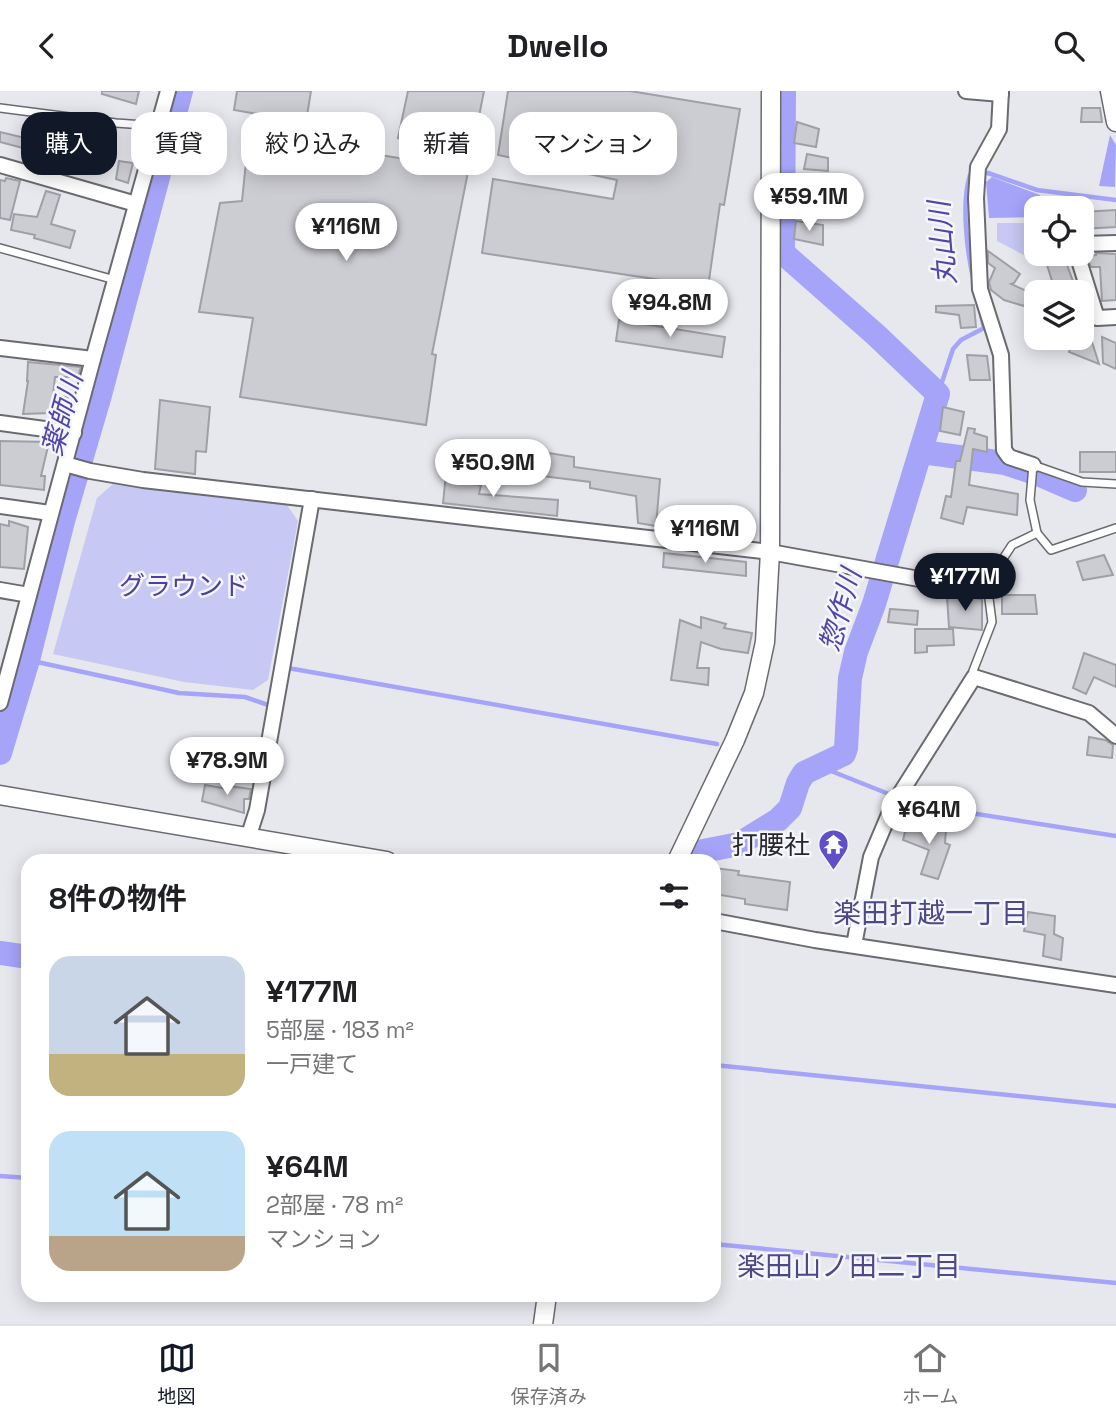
<!DOCTYPE html>
<html lang="ja">
<head>
<meta charset="utf-8">
<style>
	body { margin:0; font-family:"Space Grotesk","Noto Sans JP",sans-serif; background:#f2f2f2; color:#202124; height:100vh; display:flex; flex-direction:column; font-size:26px; white-space:nowrap }
	* { box-sizing:border-box; margin:0 }
	p { font-size:23px; color:#757577 }
	.icon { flex:none; width:38px; height:38px; fill:none; stroke:currentColor; stroke-width:2; stroke-linecap:round; stroke-linejoin:round }
	.map { position:relative; flex:1; overflow:hidden }
	.panel { position:absolute; left:21px; top:763px; width:700px; height:448px; display:flex; flex-direction:column; background:#fff; border-radius:21px; box-shadow:0 4px 18px #0003 }
	.panel>* { flex:none }
	.top-card { position:absolute; left:21px; top:21px; width:700px; height:63px; display:flex; gap:14px }
	.fabs { position:absolute; left:1024px; top:105px; display:grid; gap:14px }
	.fabs a { display:grid; place-items:center; width:70px; height:70px; border-radius:14px; background:#fff; box-shadow:0 4px 18px #0003; font-size:35px }
	.price { position:absolute; translate:-50% -60px; padding:0 16px; border-radius:24px; background:#fff; color:#222; font-size:23px; line-height:46px; filter:drop-shadow(0 2px 4px #0008) }
	.price::after { content:''; position:absolute; left:50%; top:42px; width:21px; height:16px; margin-left:-10px; background:inherit; clip-path:polygon(0 0,100% 0,50% 100%) }
	.price.active { background:#111827; color:#fff }
	ul { padding:0; list-style:none }
	li { display:flex; align-items:center; gap:21px; height:175px; padding:0 28px }
	li span { display:grid; place-items:center; flex:none; width:196px; height:140px; border-radius:21px; color:#555 }
	li>.icon { margin-inline-start:auto }
	span .icon { width:84px; height:84px; fill:#fffc; stroke-width:1 }
	li b { font-size:30px }
	h2 { display:flex; justify-content:space-between; align-items:center; height:84px; padding:0 28px; font-size:30px }
	.chip { padding:0 24px; border-radius:21px; background:#fff; box-shadow:0 4px 18px #0003; font-size:24px; line-height:63px }
	.chip.active { background:#111827; color:#fff }
	header { display:flex; justify-content:space-between; align-items:center; height:91px; padding:0 28px; background:#fff; font-size:32px; font-weight:700 }
	.menu { display:flex; justify-content:space-around; align-items:center; height:98px; border-top:2px solid #e0e0e0; background:#fff; font-size:19px; color:#757577 }
	.menu a { display:grid; justify-items:center; gap:4px }
	.menu .active { color:#111827 }
	.map>svg:first-child { display:block }
	.green { fill:#c7c8f3 }
	.water { fill:#a6a4f9 }
	.lines { fill:none; stroke-linecap:round; stroke-linejoin:round }
	.stream { stroke:#a6a4f9; stroke-width:4.5 }
	.river { stroke:#a6a4f9; stroke-width:24 }
	.building { fill:#ccccd3; stroke:#9f9fa6; stroke-width:2 }
	.service-casing { stroke:#6a6b70; stroke-width:10 }
	.minor-casing { stroke:#6a6b70; stroke-width:18 }
	.tertiary-casing { stroke:#6a6b70; stroke-width:21 }
	.service { stroke:#fff; stroke-width:7 }
	.minor { stroke:#fff; stroke-width:14 }
	.tertiary { stroke:#fff; stroke-width:18 }
	.labels { text-anchor:middle; stroke-width:5; stroke-linejoin:round; paint-order:stroke }
	.park-label { font-size:26px; fill:#4c3fa1; stroke:#f5f5fc }
	.poi-label { font-size:26px; fill:#29292b; stroke:#f5f5fc; text-anchor:end }
	.water-label { font-size:28px; font-style:italic; fill:#5145a7; stroke:#f5f5fc }
	.neighbourhood-label { font-size:28px; fill:#4d4987; stroke:#f5f5fc }
</style>
</head>
<body>
<header><svg class="icon" aria-label="back" viewBox="0 0 24 24"><path d="M15 5l-7 7 7 7"/></svg>Dwello<svg class="icon" aria-label="search" viewBox="0 0 24 24"><circle cx="10" cy="10" r="6"/><path d="M15 15l6 6"/></svg></header>
<div class="map">
<svg width="1116" height="1233" viewBox="0 0 1116 1233">
	<rect width="100%" height="100%" fill="#e7e8ee"/>
	<g class="green">
		<polygon points="997,132 1036,132 1036,163 1064,163 1035,170 997,150"/>
		<polygon points="113,393 285,411 298,430 268,589 253,599 184,591 53,563 97,407"/>
	</g>
	<g class="water">
		<polygon points="1110,44 1116,54 1115,96 1099,95"/>
		<polygon points="992,86 1040,104 1036,126 989,127 986,91"/>
	</g>
	<g class="lines">
		<g class="stream">
			<path d="M 974,191 C 967,162 961,112 970,84 L 988,82 L 1037,99 L 1116,109"/>
			<polyline points="938,303 953,258 961,249 984,237 981,223"/>
			<polyline points="28,569 179,602 245,606 274,616"/>
			<polyline points="287,581 288,577 717,653"/>
			<polyline points="831,680 914,713 1116,745"/>
			<polyline points="714,974 1116,1015"/>
			<polyline points="0,1085 28,1087"/>
			<polyline points="714,1153 1116,1192"/>
		</g>
		<g class="river">
			<polyline points="921,361 1005,372 1038,383 1075,399"/>
			<polyline points="0,662 28,569 63,430 100,304 181,0"/>
			<polyline points="692,770 703,760 739,753 778,729 790,717 798,692 804,682 844,663 846,657 850,587 856,561 874,513 938,303 876,244 783,162 784,0"/>
			<polyline points="0,862 28,866"/>
		</g>
	</g>
	<g class="building">
		<polygon points="102,0 139,0 136,13 102,3"/>
		<polygon points="237,0 311,0 306,31 234,19"/>
		<polygon points="408,0 484,0 432,263 436,264 426,334 240,306 253,227 199,221 220,112 242,110 249,42 452,76 398,47"/>
		<polygon points="508,0 630,0 740,18 724,114 720,113 708,196 482,162 493,88 613,108 617,89 498,64"/>
		<polygon points="1082,17 1100,17 1102,31 1081,31"/>
		<polygon points="797,31 819,38 816,56 794,52"/>
		<polygon points="0,41 96,64 92,77 79,75 80,72 0,51"/>
		<polygon points="807,63 828,67 828,80 804,78"/>
		<polygon points="119,70 133,72 128,92 116,88"/>
		<polygon points="6,87 20,90 10,129 0,127 0,89 5,90"/>
		<polygon points="46,100 60,104 51,133 75,140 70,157 34,147 35,144 11,139 14,123 37,126"/>
		<polygon points="1116,119 1116,136 1082,138 1082,121"/>
		<polygon points="796,130 823,134 823,154 794,148"/>
		<polygon points="988,160 1020,183 1014,192 1011,193 1029,201 1024,215 1004,209 991,199 989,191 995,177 988,172"/>
		<polygon points="1096,162 1116,163 1116,209 1102,210 1100,176 1091,176 1088,168 1088,165 1096,164"/>
		<polygon points="1064,166 1077,201 1045,201 1045,199 1054,196 1046,171"/>
		<polygon points="974,214 976,236 961,237 959,224 936,221 936,215"/>
		<polygon points="619,229 725,246 722,266 616,250"/>
		<polygon points="1102,246 1116,252 1116,278 1103,272"/>
		<polygon points="1074,247 1092,251 1099,273 1069,261"/>
		<polygon points="967,264 987,265 990,289 970,289"/>
		<polygon points="28,271 81,276 78,286 55,286 53,305 68,306 66,320 52,319 51,322 23,323 28,290 27,290"/>
		<polygon points="160,309 210,316 206,361 196,360 195,383 155,378"/>
		<polygon points="943,316 964,321 960,344 940,340"/>
		<polygon points="968,337 975,338 974,342 987,346 987,361 973,358 969,394 1018,403 1017,424 967,416 963,433 941,427 946,405 951,406 956,370 960,370"/>
		<polygon points="0,350 49,351 41,385 45,385 44,399 0,394"/>
		<polygon points="505,355 574,366 574,376 660,388 656,435 638,432 636,405 590,397 590,391 502,380"/>
		<rect x="1080" y="361" width="36" height="20"/>
		<polygon points="446,383 464,385 464,392 481,394 479,403 558,409 557,425 443,412"/>
		<polygon points="9,430 28,436 24,478 0,476 0,433 9,435"/>
		<polygon points="664,462 746,471 746,485 663,476"/>
		<polygon points="1104,464 1113,484 1083,489 1077,471"/>
		<polygon points="1002,504 1035,504 1037,523 1002,523"/>
		<polygon points="960,505 982,508 982,539 949,536 947,506"/>
		<polygon points="890,518 918,520 917,534 888,531"/>
		<polygon points="701,526 726,533 724,537 752,542 748,562 721,558 701,551 697,577 709,577 708,594 671,589 680,529 701,537"/>
		<polygon points="915,538 953,538 954,554 927,555 927,561 915,562"/>
		<polygon points="1084,562 1116,574 1116,596 1094,586 1086,603 1073,597"/>
		<polygon points="1089,646 1105,649 1113,654 1112,667 1087,664"/>
		<polygon points="205,694 228,698 228,695 251,698 249,708 244,708 244,722 202,710"/>
		<polygon points="908,729 946,739 945,752 950,754 938,788 921,783 929,759 903,749"/>
		<polygon points="714,777 739,780 738,784 790,791 787,819 745,813 745,808 714,803"/>
		<polygon points="1028,821 1055,825 1054,843 1063,847 1061,869 1043,865 1045,844 1024,840"/>
	</g>
	<g class="lines">
		<defs>
			<g id="service">
				<polyline points="0,17 116,32 158,35"/>
				<polyline points="0,157 115,189"/>
				<polyline points="1037,442 1051,459 1116,437"/>
				<polyline points="974,586 973,580 992,531 987,492 1012,454 1037,442 1030,409 1033,374 1082,391 1116,393"/>
			</g>
			<g id="minor">
				<polyline points="966,0 1001,3"/>
				<polyline points="1001,0 999,38 978,76 976,107 980,198 1001,264 1004,359 1009,366 1033,374"/>
				<polyline points="0,74 136,113"/>
				<polyline points="1082,153 1116,152"/>
				<polyline points="1077,163 1097,227 1116,226"/>
				<polyline points="0,257 93,268"/>
				<polyline points="0,332 74,342"/>
				<polyline points="65,373 90,380 143,389 770,461 980,499 986,498"/>
				<polyline points="0,415 50,422"/>
				<polyline points="0,499 29,504"/>
				<polyline points="0,612 93,268 168,0"/>
				<polyline points="248,747 257,719 312,408"/>
				<polyline points="714,830 815,849 1116,894"/>
				<polyline points="854,854 871,766 893,714 974,586 1089,622 1116,645"/>
			</g>
			<g id="tertiary">
				<polyline points="1110,0 1116,31"/>
				<polyline points="0,704 387,770"/>
				<polyline points="677,770 735,649 754,602 765,551 770,461 771,0"/>
				<polyline points="543,1233 547,1204"/>
			</g>
		</defs>
		<use href="#service" class="service-casing"/>
		<use href="#minor" class="minor-casing"/>
		<use href="#tertiary" class="tertiary-casing"/>
		<use href="#service" class="service"/>
		<use href="#minor" class="minor"/>
		<use href="#tertiary" class="tertiary"/>
	</g>
	<defs>
		<symbol id="temple-pin" viewBox="-11 -11 22 30"><path d="M0 17L-7.5 6A9.5 9.5 0 1 1 7.5 6Z" fill="#604fc8" stroke="#f5f5fc"/><path d="M0-6L5-2H3V0L6.5 2.5H4V6H1.5V3h-3V6H-4V2.5H-6.5L-3 0V-2H-5Z" fill="#fff"/></symbol>
	</defs>
	<g fill-rule="evenodd">
		<use href="#temple-pin" x="816" y="736" width="35" height="47"/>
	</g>
	<g class="labels">
		<g class="park-label">
			<text x="184" y="504">グラウンド</text>
		</g>
		<g class="poi-label">
			<text x="810" y="763">打腰社</text>
		</g>
		<g class="water-label">
			<text transform="translate(942 152) rotate(-95)" y="10">丸山川</text>
			<text transform="translate(62 323) rotate(-75)" y="10">薬師川</text>
			<text transform="translate(840 519) rotate(-74)" y="10">惣作川</text>
		</g>
		<g class="neighbourhood-label">
			<text x="931" y="832">楽田打越一丁目</text>
			<text x="849" y="1185">楽田山ノ田二丁目</text>
		</g>
	</g>
</svg>
<div class="fabs">
<a><svg class="icon" aria-label="locate" viewBox="0 0 24 24"><circle cx="12" cy="12" r="6"/><path d="M12 2v4M12 18v4M2 12h4M18 12h4"/></svg></a>
<a><svg class="icon" aria-label="layers" viewBox="0 0 24 24"><path d="M12 4l9 5-9 5-9-5zM3 14l9 5 9-5"/></svg></a>
</div>
<b class="price" style="left:809px;top:142px">¥59.1M</b>
<b class="price" style="left:346px;top:172px">¥116M</b>
<b class="price" style="left:670px;top:248px">¥94.8M</b>
<b class="price" style="left:493px;top:408px">¥50.9M</b>
<b class="price" style="left:705px;top:474px">¥116M</b>
<b class="price active" style="left:965px;top:522px">¥177M</b>
<b class="price" style="left:227px;top:706px">¥78.9M</b>
<b class="price" style="left:929px;top:755px">¥64M</b>
<div class="top-card">
<a class="chip active">購入</a>
<a class="chip">賃貸</a>
<a class="chip">絞り込み</a>
<a class="chip">新着</a>
<a class="chip">マンション</a>
</div>
<section class="panel">
<h2>8件の物件<svg class="icon" aria-label="filters" viewBox="0 0 24 24"><path d="M4 7h16M4 17h16"/><circle cx="9" cy="7" r="2"/><circle cx="15" cy="17" r="2"/></svg></h2>
<ul>
<li><span style="background:linear-gradient(#c9d6e8 70%,#c2b280 0)"><svg class="icon" aria-label="home" viewBox="0 0 24 24"><path d="M3 11l9-7 9 7M6 9v11h12V9"/></svg></span><div><b>¥177M</b><p>5部屋 · 183 m²</p><p>一戸建て</p></div></li>
<li><span style="background:linear-gradient(#bfe0f5 75%,#b9a48a 0)"><svg class="icon" aria-label="home" viewBox="0 0 24 24"><path d="M3 11l9-7 9 7M6 9v11h12V9"/></svg></span><div><b>¥64M</b><p>2部屋 · 78 m²</p><p>マンション</p></div></li>
</ul>
</section>
</div>
<nav class="menu">
<a class="active"><svg class="icon" aria-label="map" viewBox="0 0 24 24"><path d="M3 6l6-2 6 2 6-2v14l-6 2-6-2-6 2zM9 4v14M15 6v14"/></svg>地図</a>
<a><svg class="icon" aria-label="saved" viewBox="0 0 24 24"><path d="M7 4h10v16l-5-4-5 4z"/></svg>保存済み</a>
<a><svg class="icon" aria-label="home" viewBox="0 0 24 24"><path d="M3 11l9-7 9 7M6 9v11h12V9"/></svg>ホーム</a>
</nav>
</body>
</html>
